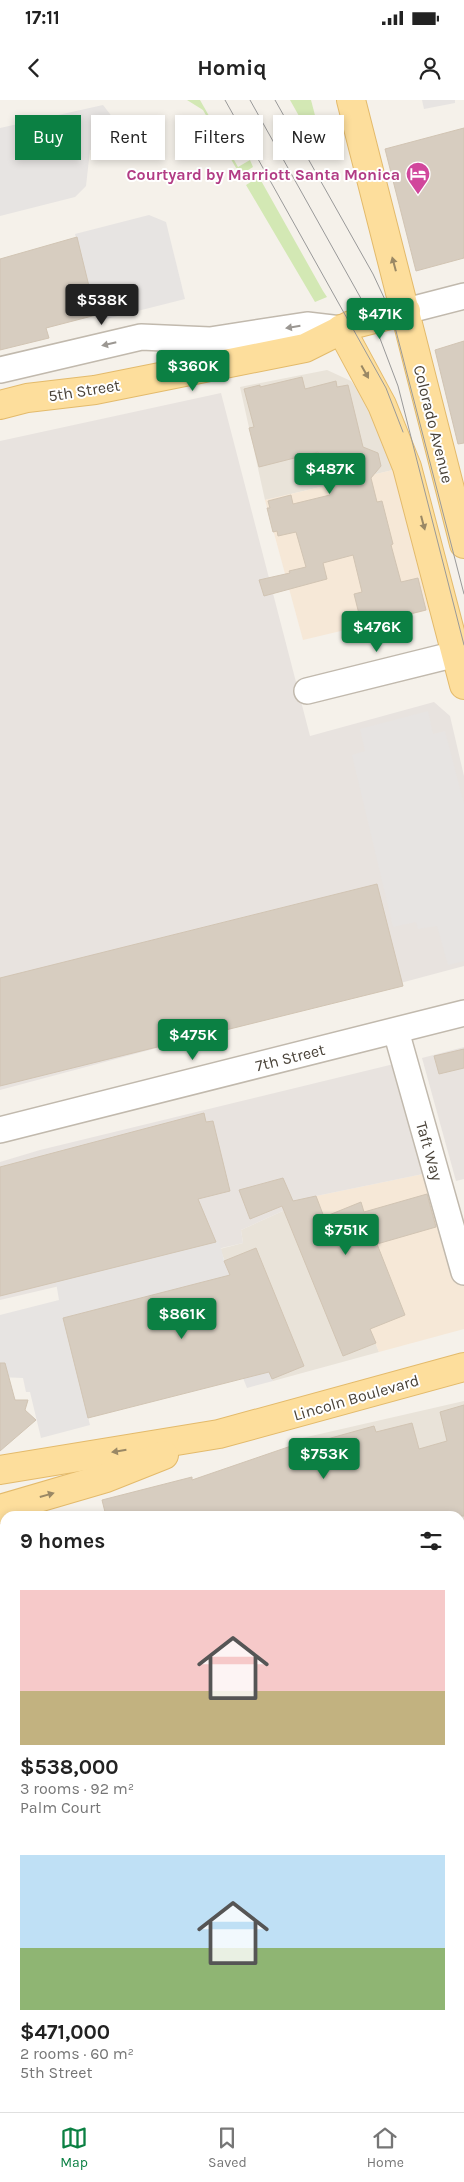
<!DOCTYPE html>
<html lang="en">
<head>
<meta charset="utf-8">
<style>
	body { margin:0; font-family:Karla,sans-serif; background:#f2f2f2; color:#222; height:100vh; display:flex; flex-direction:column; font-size:19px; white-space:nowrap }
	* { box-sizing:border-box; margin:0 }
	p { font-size:16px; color:#767676 }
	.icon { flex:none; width:28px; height:28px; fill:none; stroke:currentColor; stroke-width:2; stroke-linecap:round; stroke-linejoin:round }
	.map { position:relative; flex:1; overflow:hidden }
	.side { position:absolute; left:0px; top:1411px; width:465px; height:601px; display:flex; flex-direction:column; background:#fff; border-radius:15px 15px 0 0; box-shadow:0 2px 8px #0003 }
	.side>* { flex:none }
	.hud { position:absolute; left:15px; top:15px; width:435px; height:45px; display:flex; gap:10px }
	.price { position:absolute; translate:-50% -42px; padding:0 11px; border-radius:5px; background:#0b8043; color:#fff; font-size:16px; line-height:32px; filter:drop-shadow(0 1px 2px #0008) }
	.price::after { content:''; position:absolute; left:50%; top:30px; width:15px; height:11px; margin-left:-8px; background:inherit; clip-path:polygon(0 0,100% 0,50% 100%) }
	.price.selected { background:#222; color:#fff }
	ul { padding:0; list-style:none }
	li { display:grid; align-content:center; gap:10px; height:265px; padding:0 20px }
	li span { display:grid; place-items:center; height:155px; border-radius:0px; color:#555 }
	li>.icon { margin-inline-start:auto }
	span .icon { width:90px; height:90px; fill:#fffc; stroke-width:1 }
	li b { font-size:21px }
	h2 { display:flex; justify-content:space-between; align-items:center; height:60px; padding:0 20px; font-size:21px }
	.tag { padding:0 18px; border-radius:0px; background:#fff; box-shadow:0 2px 8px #0003; font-size:18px; line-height:45px }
	.tag.selected { background:#0b8043; color:#fff }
	.status { display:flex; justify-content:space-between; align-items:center; height:35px; padding:0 25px; background:#fff; direction:ltr }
	.status svg { height:14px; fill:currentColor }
	header { display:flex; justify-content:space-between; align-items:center; height:65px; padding:0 20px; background:#fff; font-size:22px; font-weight:700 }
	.tab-bar { display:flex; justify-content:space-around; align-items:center; height:70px; border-top:1px solid #e0e0e0; background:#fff; font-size:14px; color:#767676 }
	.tab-bar a { display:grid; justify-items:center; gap:2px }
	.tab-bar .selected { color:#0b8043 }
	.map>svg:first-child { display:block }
	.residential { fill:#e9e3d9 }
	.commercial { fill:#f6e8d7 }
	.industrial { fill:#e8e3df }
	.green { fill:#d3e8b4 }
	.parking { fill:#e7e4e2 }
	.building { fill:#d7cdc0; stroke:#d1c4b3 }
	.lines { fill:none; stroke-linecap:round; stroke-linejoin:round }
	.minor-casing { stroke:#c1b9ad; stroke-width:28 }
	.major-casing { stroke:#e3ba6b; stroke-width:30 }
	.highway-casing { stroke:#dc9c3d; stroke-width:30 }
	.minor { stroke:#fff; stroke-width:25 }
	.major { stroke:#fdde9c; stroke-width:28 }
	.highway { stroke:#fcc86f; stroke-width:28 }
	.tram { stroke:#999; stroke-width:1 }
	.oneway { fill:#9a8865 }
	.oneway2 { fill:#9b9792 }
	.labels { text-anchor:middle; stroke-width:4; stroke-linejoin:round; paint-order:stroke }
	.hotel-label { font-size:16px; font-weight:bold; fill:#b23c85; stroke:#fff; text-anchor:end }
	.street-label { font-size:16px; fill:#494238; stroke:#fff }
</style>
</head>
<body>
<div class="status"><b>17:11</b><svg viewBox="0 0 49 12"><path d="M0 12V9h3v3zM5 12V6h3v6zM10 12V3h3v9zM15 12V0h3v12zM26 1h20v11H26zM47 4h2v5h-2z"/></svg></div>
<header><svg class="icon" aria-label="back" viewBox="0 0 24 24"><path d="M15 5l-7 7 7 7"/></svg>Homiq<svg class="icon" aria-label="person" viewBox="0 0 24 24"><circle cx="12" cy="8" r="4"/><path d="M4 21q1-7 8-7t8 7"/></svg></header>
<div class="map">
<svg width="464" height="2012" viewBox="0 0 464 2012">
	<rect width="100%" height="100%" fill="#f5f1ea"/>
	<g class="residential">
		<polygon points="327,270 351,281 370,306 393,370 265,400 240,287"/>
		<polygon points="316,1096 379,1252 273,1281 220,1149 243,1143 241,1130"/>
		<polygon points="464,1301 464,1548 460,1549 460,1416 329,1416 298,1339"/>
	</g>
	<g class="commercial">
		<polygon points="393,370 429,510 303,540 265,400"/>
		<polygon points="423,1074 440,1127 464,1121 464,1229 379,1252 316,1096"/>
	</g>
	<g class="industrial">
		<polygon points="221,293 310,636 434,602 450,616 464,676 464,866 0,990 0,341"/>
		<polygon points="464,947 464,1079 456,1081 422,958"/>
		<polygon points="394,964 423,1074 316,1096 241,1130 243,1143 0,1200 0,1062 40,1050"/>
		<polygon points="464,1548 464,1750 460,1740 460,1549"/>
		<polygon points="460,1743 464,1753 464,1943 460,1944"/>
		<polygon points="120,2008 211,2008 193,2012 121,2012"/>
	</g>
	<g class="green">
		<polygon points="187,0 200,0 238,67 250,60 253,67 240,75 203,10"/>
		<polygon points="290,0 311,0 323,46 317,48"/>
		<polygon points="259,77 323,191 327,197 315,202 246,85"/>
		<polygon points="0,1756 5,1777 5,2005 3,2012 0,2012"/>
	</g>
	<g class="parking">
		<polygon points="422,0 455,0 455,3 424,9"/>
		<polygon points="103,5 133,44 90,50 86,86 75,97 0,116 0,28"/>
		<polygon points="149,115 166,122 185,199 98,221 75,134"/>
		<polygon points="428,611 433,634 445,631 464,704 464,861 448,865 437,826 418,829 416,822 393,827 352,655 365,651 360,629"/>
		<polygon points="219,1141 224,1160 273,1281 247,1288 204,1182 63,1218 90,1325 41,1338 30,1292 26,1292 23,1278 0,1277 0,1215 59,1200 56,1182"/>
		<polygon points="464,1548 464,1591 460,1593 460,1550"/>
	</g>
	<g class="building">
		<polygon points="464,28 464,158 416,171 385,49"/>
		<polygon points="77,137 96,215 46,228 49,238 0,250 0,159"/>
		<polygon points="464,241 464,343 458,344 435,250"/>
		<polygon points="302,277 305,289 336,281 337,287 348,285 363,347 378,353 381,366 371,378 377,402 382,401 393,444 391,445 401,482 418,478 426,510 362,526 354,494 362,492 353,455 323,463 327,479 264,496 259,480 290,473 289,471 306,467 296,432 278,436 277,431 273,432 267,408 270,408 268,401 291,395 293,404 330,395 318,352 259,367 249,328 254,327 244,289 260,285 260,287"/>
		<polygon points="377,784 403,886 0,986 0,878"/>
		<polygon points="464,949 464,968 439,974 434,956"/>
		<polygon points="204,1013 206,1022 213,1021 230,1091 198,1099 216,1142 0,1196 0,1067"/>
		<polygon points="283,1078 293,1101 316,1096 324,1117 361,1102 364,1112 427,1094 436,1127 377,1144 405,1215 370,1229 376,1243 343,1256 282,1106 250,1119 239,1090"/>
		<polygon points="256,1148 304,1266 272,1279 269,1272 88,1318 63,1218 230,1175 224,1161"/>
		<polygon points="0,1263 5,1263 15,1300 28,1300 25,1310 36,1320 0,1351"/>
		<polygon points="464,1305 464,1416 106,1416 102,1400 192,1377 192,1380 294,1345 295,1348 374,1326 376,1332 412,1323 419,1349 447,1341 440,1312"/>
	</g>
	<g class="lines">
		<defs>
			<g id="minor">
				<polyline points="406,211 464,196"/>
				<polyline points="0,270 141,237 210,240 307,225 341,229"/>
				<polyline points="307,591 464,552"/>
				<polyline points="396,931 464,1172"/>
				<polyline points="0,1030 464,913"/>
				<polyline points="460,1977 464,1976"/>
				<polyline points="329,2012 345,2008"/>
			</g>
			<g id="major">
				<polyline points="351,0 464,444"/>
				<polyline points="341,229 382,305 407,367 464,585"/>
				<polyline points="0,305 27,298 95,290 305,248 351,225 406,211"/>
				<polyline points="0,1370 219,1334 464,1267"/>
				<polyline points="0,1409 106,1378 164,1355"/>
				<polyline points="0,1639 5,1663"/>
				<polyline points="94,2008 95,2012"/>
			</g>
			<polyline id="highway" points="16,2012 18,2008"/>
		</defs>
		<use href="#minor" class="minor-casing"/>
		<use href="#major" class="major-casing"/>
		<use href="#highway" class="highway-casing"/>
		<use href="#minor" class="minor"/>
		<use href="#major" class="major"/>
		<use href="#highway" class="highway"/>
		<g class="tram">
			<polyline points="225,0 386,288 403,332"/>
			<polyline points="250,0 373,220 398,286 464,545"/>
			<polyline points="275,0 373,174 387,204 396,231 464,494"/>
		</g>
	</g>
	<defs><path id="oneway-solid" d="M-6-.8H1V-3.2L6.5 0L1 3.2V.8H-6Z" transform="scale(1.25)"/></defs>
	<g class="oneway">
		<use href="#oneway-solid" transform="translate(394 164) rotate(-105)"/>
		<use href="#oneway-solid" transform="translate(365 272) rotate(61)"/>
		<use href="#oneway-solid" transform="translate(423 423) rotate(75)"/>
		<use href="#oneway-solid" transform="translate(119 1351) rotate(171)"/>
		<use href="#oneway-solid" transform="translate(47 1395) rotate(-16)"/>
	</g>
	<g class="oneway2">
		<use href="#oneway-solid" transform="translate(293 227) rotate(171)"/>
		<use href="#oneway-solid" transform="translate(109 244) rotate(167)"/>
	</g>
	<defs>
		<symbol id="hotel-pin" viewBox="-11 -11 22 30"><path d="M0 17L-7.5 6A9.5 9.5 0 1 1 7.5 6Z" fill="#d1479c" stroke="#fff"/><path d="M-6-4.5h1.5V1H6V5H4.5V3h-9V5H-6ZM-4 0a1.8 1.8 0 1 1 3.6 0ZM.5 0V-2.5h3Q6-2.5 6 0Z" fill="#fff"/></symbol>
	</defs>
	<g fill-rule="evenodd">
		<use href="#hotel-pin" x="404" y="60" width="28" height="38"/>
	</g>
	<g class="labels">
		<g class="hotel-label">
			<text x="400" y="80">Courtyard by Marriott Santa Monica</text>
		</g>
		<g class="street-label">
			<text transform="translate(84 290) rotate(-9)" y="6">5th Street</text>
			<text transform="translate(434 324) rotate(76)" y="6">Colorado Avenue</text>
			<text transform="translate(290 957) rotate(-14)" y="6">7th Street</text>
			<text transform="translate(430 1051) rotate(74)" y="6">Taft Way</text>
			<text transform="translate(356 1297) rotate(-16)" y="6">Lincoln Boulevard</text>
		</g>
	</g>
</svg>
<b class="price selected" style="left:102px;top:226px">$538K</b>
<b class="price" style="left:380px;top:240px">$471K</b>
<b class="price" style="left:193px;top:292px">$360K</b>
<b class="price" style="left:330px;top:395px">$487K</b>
<b class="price" style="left:377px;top:553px">$476K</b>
<b class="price" style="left:193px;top:961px">$475K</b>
<b class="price" style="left:346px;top:1156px">$751K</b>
<b class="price" style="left:182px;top:1240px">$861K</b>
<b class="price" style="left:324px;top:1380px">$753K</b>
<div class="hud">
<a class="tag selected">Buy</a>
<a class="tag">Rent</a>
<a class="tag">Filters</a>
<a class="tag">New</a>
</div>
<section class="side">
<h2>9 homes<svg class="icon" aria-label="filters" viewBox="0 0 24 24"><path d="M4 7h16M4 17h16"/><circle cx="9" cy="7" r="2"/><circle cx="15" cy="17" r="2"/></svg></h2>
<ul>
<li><span style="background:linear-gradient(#f6c9c9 65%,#c2b280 0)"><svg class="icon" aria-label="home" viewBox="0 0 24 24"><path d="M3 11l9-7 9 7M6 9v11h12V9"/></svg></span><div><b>$538,000</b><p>3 rooms · 92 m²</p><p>Palm Court</p></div></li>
<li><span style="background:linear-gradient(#bfe0f5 60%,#8fb573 0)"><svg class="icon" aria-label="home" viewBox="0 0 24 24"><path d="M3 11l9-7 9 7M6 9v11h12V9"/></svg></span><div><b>$471,000</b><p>2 rooms · 60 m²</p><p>5th Street</p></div></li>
</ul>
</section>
</div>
<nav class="tab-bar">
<a class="selected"><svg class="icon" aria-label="map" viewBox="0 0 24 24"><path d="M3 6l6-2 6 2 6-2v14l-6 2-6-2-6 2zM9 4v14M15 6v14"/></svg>Map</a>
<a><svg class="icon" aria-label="saved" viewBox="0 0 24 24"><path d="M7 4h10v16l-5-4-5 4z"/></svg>Saved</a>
<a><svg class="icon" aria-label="home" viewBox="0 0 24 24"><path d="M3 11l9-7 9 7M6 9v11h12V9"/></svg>Home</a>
</nav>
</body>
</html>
